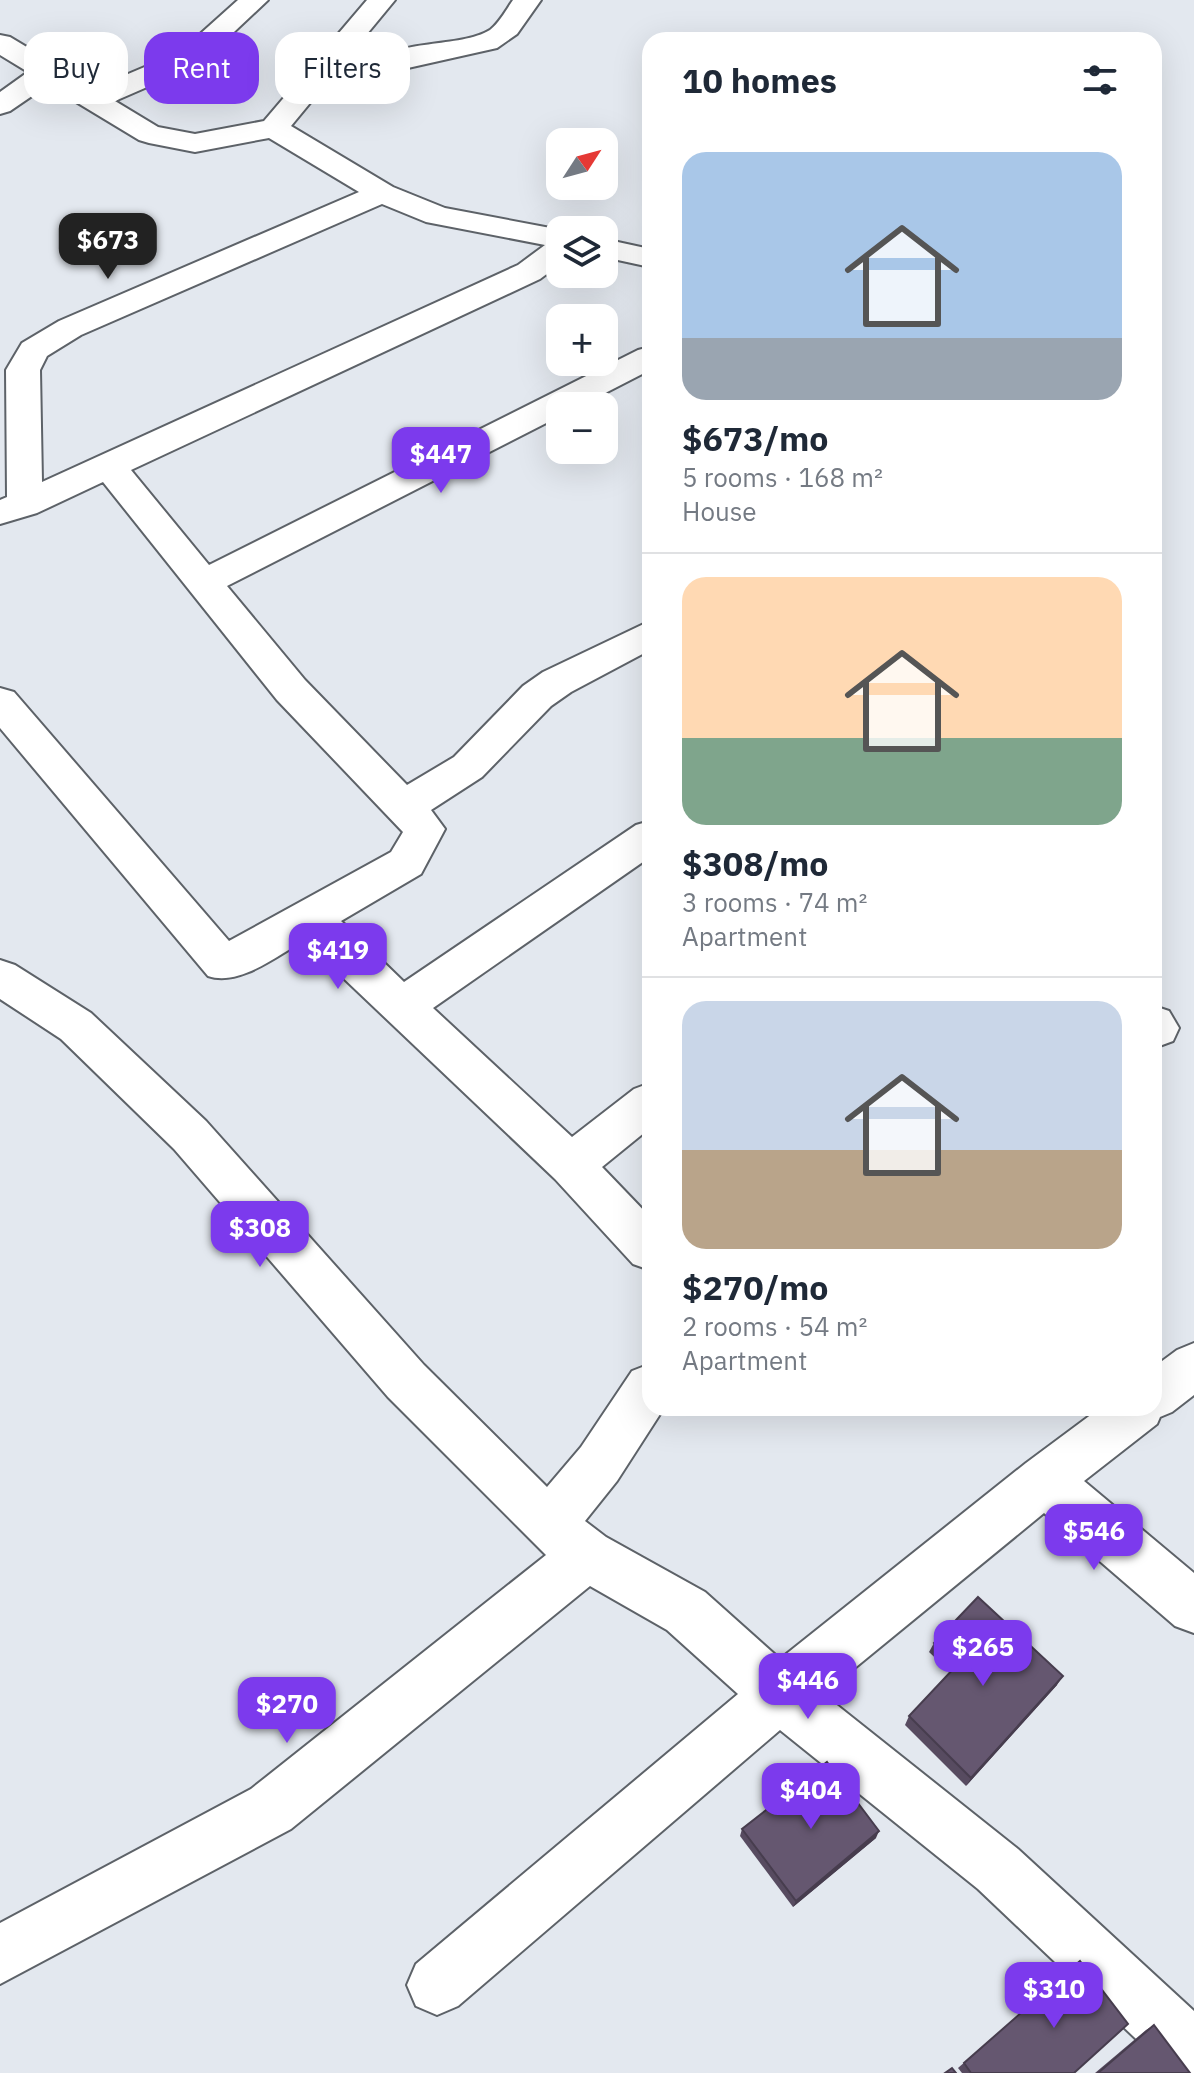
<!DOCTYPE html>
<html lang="en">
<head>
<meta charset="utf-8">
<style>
	body { margin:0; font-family:"IBM Plex Sans",sans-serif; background:#f6f6f7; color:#1f2937; height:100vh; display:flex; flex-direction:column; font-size:30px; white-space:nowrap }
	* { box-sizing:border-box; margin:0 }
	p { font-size:26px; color:#747a83 }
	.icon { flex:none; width:44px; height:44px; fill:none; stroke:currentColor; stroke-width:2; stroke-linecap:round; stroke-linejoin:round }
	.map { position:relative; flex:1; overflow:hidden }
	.details { position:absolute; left:642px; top:32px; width:520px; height:1384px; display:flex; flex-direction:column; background:#fff; border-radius:24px; box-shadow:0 8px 32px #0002 }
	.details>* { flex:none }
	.banner { position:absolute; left:24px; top:32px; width:498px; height:72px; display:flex; gap:16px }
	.needle { width:52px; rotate:54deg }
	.buttons { position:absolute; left:546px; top:128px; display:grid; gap:16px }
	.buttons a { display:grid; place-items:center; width:72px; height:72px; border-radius:16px; background:#fff; box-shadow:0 8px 32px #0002; font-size:40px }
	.price { position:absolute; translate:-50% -68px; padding:0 18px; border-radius:16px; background:#7c3aed; color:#fff; font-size:26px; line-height:52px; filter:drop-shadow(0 2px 4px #0008) }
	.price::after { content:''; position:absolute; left:50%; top:48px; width:24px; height:18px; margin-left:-12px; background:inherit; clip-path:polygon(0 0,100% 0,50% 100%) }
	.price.current { background:#222; color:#fff }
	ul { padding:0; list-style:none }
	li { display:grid; align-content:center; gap:16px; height:424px; padding:0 40px }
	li+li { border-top:2px solid #e0e1e3 }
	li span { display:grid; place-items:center; height:248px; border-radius:24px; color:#555 }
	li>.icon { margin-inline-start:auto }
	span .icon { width:144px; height:144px; fill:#fffc; stroke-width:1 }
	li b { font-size:34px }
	h2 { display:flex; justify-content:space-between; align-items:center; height:96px; padding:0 40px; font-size:34px }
	.pill { padding:0 28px; border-radius:24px; background:#fff; box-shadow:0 8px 32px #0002; font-size:28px; line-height:72px }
	.pill.current { background:#7c3aed; color:#fff }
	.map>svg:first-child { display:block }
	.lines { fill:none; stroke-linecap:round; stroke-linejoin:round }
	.minor-casing { stroke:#5d6268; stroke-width:4 }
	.minor { fill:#fff; fill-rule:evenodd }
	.wall { fill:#574b60 }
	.shaded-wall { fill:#473d4e }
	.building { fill:#655770; stroke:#473d4e; stroke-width:2 }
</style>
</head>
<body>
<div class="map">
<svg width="1194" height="2073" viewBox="0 0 1194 2073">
	<rect width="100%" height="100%" fill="#e3e8ef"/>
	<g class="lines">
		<defs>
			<g id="minor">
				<path d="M 238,0 L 268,0 L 200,64 L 115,101 L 158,127 L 195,134 L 264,121 L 367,0 L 395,0 L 291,126 L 393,187 L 445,208 L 561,230 L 560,264 L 540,279 L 131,470 L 209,565 L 638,350 L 650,347 L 650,370 L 580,406 L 560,406 L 560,416 L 227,586 L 305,680 L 407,785 L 454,757 L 523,686 L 543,672 L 650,621 L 650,650 L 571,692 L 551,706 L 482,777 L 431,810 L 445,829 L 421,874 L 341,921 L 404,982 L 636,825 L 650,821 L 650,857 L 433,1008 L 572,1137 L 634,1089 L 650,1083 L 650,1128 L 602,1167 L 650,1217 L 650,1270 L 633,1264 L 555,1179 L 317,953 L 307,939 C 279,954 240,987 208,976 L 0,728 L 0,688 L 14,692 L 229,941 L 391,852 L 403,832 L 277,700 L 103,482 L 37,513 L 0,524 L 0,500 L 7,497 L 6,370 L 22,343 L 59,321 L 359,192 L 269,138 L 195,152 L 149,143 L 139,140 L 48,85 L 10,111 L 0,114 L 0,92 L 28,72 L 0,55 L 0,35 L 10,37 L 95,88 L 180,52 ZM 382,204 L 426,222 L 545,245 L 518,265 L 42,482 L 40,370 L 47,356 L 81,335 Z"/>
				<path d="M 513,0 L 541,0 L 517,34 L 497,48 L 390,72 L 380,70 L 376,64 C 393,39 461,48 490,30 C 500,22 506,10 513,0 Z"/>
				<polygon points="604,239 650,249 650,267 604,257"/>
				<polygon points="0,960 15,965 91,1013 206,1121 424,1365 547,1487 581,1447 632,1371 650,1364 650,1408 664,1408 617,1481 585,1521 606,1537 705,1592 780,1659 1026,1463 1100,1408 1154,1408 1154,1367 1177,1350 1194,1343 1194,1395 1172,1412 1160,1417 1157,1424 1084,1481 1194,1573 1194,1633 1175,1626 1044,1513 823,1694 1018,1849 1194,2011 1194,2073 1172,2073 978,1889 780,1730 458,2006 437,2015 416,2006 407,1985 416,1964 738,1694 667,1630 590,1586 291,1829 0,1984 0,1923 251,1789 546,1555 388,1397 174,1149 61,1039 0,999"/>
				<polygon points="1154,1006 1169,1011 1179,1028 1173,1041 1154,1048"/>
			</g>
		</defs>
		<use href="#minor" class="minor-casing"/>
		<use href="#minor" class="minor"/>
	</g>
	<g class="wall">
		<polygon points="934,1643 1057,1685 966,1786 905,1725 909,1716 950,1672 929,1652"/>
		<polygon points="742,1829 876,1838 793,1907 740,1836"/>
		<polygon points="1080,1961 1074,2073 962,2073 958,2068"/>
		<polygon points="1154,2025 1190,2073 1095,2073 1146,2030"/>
	</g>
	<g class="shaded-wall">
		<polygon points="1063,1676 1057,1685 966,1786 971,1778"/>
		<polygon points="879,1831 876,1838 793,1907 796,1901"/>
	</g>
	<g class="building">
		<polygon points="978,1597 1063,1676 971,1778 909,1716 957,1665 934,1643"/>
		<polygon points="827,1762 879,1831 796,1901 742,1829"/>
		<polygon points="1080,1961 1128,2024 1074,2073 971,2073 964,2063"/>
		<polygon points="1154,2025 1190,2073 1098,2073"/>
		<polygon points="952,2068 956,2073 945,2073"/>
	</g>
</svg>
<div class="buttons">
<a><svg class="needle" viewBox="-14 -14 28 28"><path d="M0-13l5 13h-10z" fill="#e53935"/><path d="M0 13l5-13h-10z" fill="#747a83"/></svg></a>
<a><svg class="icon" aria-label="layers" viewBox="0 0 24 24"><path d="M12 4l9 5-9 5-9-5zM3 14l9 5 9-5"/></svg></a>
<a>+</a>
<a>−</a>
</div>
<b class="price current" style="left:108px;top:281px">$673</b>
<b class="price" style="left:441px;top:495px">$447</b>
<b class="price" style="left:338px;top:991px">$419</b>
<b class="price" style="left:260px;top:1269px">$308</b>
<b class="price" style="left:1094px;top:1572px">$546</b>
<b class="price" style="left:983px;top:1688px">$265</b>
<b class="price" style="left:808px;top:1721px">$446</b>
<b class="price" style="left:287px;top:1745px">$270</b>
<b class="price" style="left:811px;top:1831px">$404</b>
<b class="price" style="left:1054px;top:2030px">$310</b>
<div class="banner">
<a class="pill">Buy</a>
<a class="pill current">Rent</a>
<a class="pill">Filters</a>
</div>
<section class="details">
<h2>10 homes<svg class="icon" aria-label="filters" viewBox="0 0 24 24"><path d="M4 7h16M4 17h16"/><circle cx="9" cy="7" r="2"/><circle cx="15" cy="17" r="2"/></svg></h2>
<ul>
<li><span style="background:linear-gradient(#a9c7e8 75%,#9aa5b1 0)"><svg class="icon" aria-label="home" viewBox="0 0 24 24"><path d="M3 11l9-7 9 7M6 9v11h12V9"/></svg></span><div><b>$673/mo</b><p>5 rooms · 168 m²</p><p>House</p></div></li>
<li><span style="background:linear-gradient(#ffd9b3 65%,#7fa58c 0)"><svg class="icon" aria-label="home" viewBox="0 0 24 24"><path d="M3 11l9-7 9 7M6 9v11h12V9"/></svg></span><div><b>$308/mo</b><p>3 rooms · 74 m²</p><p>Apartment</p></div></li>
<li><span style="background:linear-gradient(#c9d6e8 60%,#b9a48a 0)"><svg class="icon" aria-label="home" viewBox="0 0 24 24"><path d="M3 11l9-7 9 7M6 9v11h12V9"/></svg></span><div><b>$270/mo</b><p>2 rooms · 54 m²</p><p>Apartment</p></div></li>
</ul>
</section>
</div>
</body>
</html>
